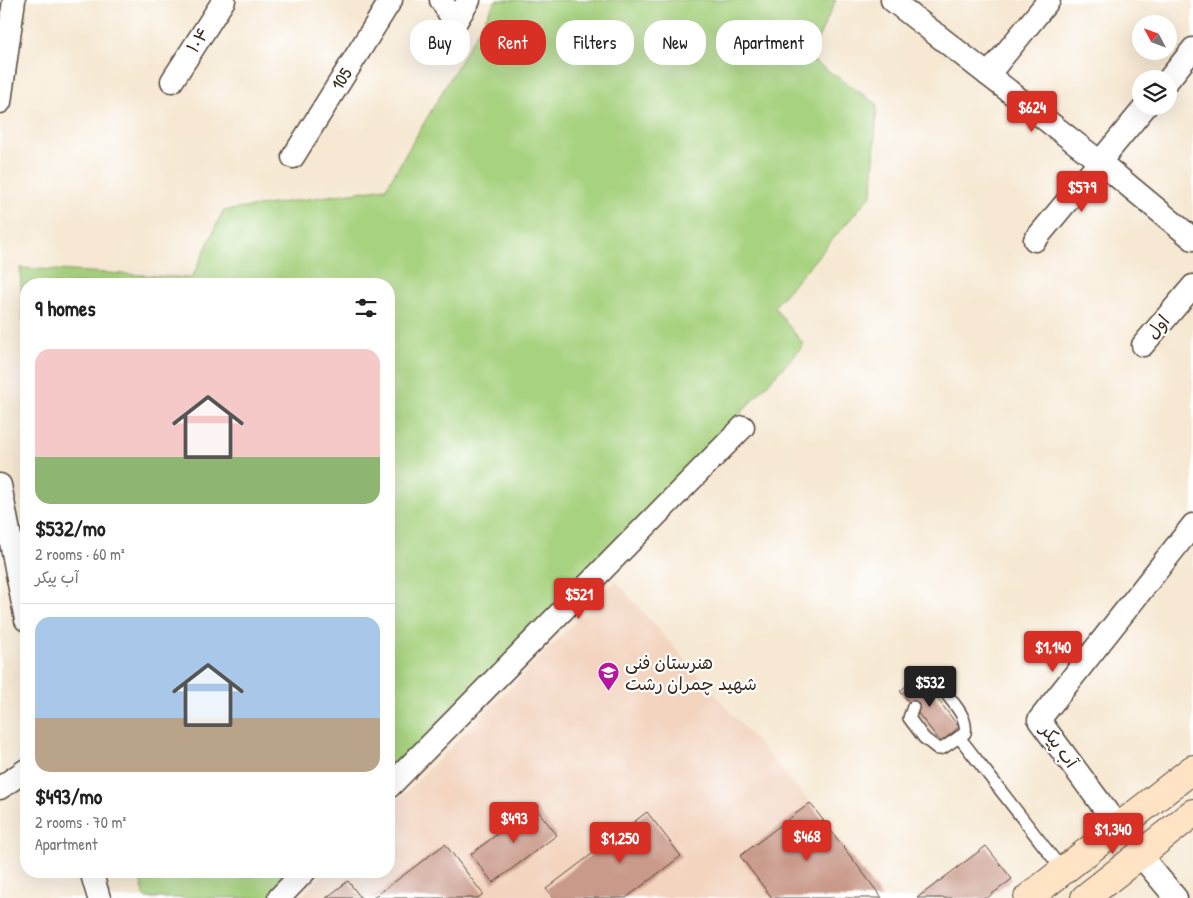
<!DOCTYPE html>
<html lang="en">
<head>
<meta charset="utf-8">
<style>
	body { margin:0; font-family:"Patrick Hand","Playpen Sans Arabic",sans-serif; background:#f2f2f2; color:#222; height:100vh; display:flex; flex-direction:column; font-size:19px; white-space:nowrap }
	* { box-sizing:border-box; margin:0 }
	p { font-size:16px; color:#767676 }
	.icon { flex:none; width:28px; height:28px; fill:none; stroke:currentColor; stroke-width:2; stroke-linecap:round; stroke-linejoin:round }
	.map { position:relative; flex:1; overflow:hidden }
	.details { position:absolute; left:20px; top:278px; width:375px; height:600px; display:flex; flex-direction:column; background:#fff; border-radius:20px; box-shadow:0 5px 20px #0002 }
	.details>* { flex:none }
	.top-card { position:absolute; left:410px; top:20px; width:475px; height:45px; display:flex; gap:10px }
	.needle { width:32px; rotate:311deg }
	.tools { position:absolute; left:1132px; top:15px; display:grid; gap:10px }
	.tools a { display:grid; place-items:center; width:45px; height:45px; border-radius:50%; background:#fff; box-shadow:0 5px 20px #0002; font-size:25px }
	.price { position:absolute; translate:-50% -42px; padding:0 11px; border-radius:5px; background:#d93025; color:#fff; font-size:16px; line-height:32px; filter:drop-shadow(0 1px 2px #0008) }
	.price::after { content:''; position:absolute; left:50%; top:30px; width:15px; height:11px; margin-left:-8px; background:inherit; clip-path:polygon(0 0,100% 0,50% 100%) }
	.price.on { background:#222; color:#fff }
	ul { padding:0; list-style:none }
	li { display:grid; align-content:center; gap:10px; height:265px; padding:0 15px }
	li+li { border-top:1px solid #e0e0e0 }
	li span { display:grid; place-items:center; height:155px; border-radius:15px; color:#555 }
	li>.icon { margin-inline-start:auto }
	span .icon { width:90px; height:90px; fill:#fffc; stroke-width:1 }
	li b { font-size:21px }
	h2 { display:flex; justify-content:space-between; align-items:center; height:60px; padding:0 15px; font-size:21px }
	.tag { padding:0 18px; border-radius:20px; background:#fff; box-shadow:0 5px 20px #0002; font-size:18px; line-height:45px }
	.tag.on { background:#d93025; color:#fff }
	.map>svg:first-child { display:block }
	.built { fill:#f3d4bf }
	.green { fill:#a7d27f; stroke:#717e4e }
	.building { fill:#c99989 }
	.lines { fill:none; stroke-linecap:round; stroke-linejoin:round }
	.lane-casing { stroke:#574639; stroke-width:14 }
	.street-casing { stroke:#574639; stroke-width:25 }
	.secondary-casing { stroke:#574639; stroke-width:30 }
	.lane { stroke:#fff; stroke-width:11 }
	.street { stroke:#fff; stroke-width:22 }
	.secondary { stroke:#fee4c5; stroke-width:28 }
	.labels { text-anchor:middle; stroke-width:4.5; stroke-linejoin:round; paint-order:stroke }
	.street-label { font-size:18px; fill:#3b2a1e; stroke:#fff }
	.poi-label { font-size:18px; fill:#3b2a1e; stroke:#fff; text-anchor:start }
</style>
</head>
<body>
<div class="map">
<svg width="1193" height="898" viewBox="0 0 1193 898">
	<rect width="100%" height="100%" fill="#fff"/>
	<filter id="ink" filterUnits="userSpaceOnUse"><feTurbulence type="fractalNoise" baseFrequency=".02" numOctaves="2"/><feDisplacementMap in="SourceGraphic" scale="10" xChannelSelector="R" yChannelSelector="G"/><feConvolveMatrix kernelMatrix="1 2 1 2 8 2 1 2 1" color-interpolation-filters="sRGB"/></filter>
	<filter id="wash" filterUnits="userSpaceOnUse"><feTurbulence type="fractalNoise" baseFrequency=".0096" numOctaves="4" result="noise"/><feDisplacementMap in="SourceGraphic" scale="20" xChannelSelector="R" yChannelSelector="G"/><feGaussianBlur stdDeviation="1.12" result="paint"/><feColorMatrix in="noise" values="0 0 0 0 0 0 0 0 0 0 0 0 0 0 0 0 0 1.4 0 .05"/><feComposite in="paint" operator="in"/></filter>
	<g filter="url(#wash)">
		<rect width="100%" height="100%" fill="#f6e8d2"/>
		<polygon class="built" points="616,581 810,803 882,898 300,898 327,871 389,871 389,809"/>
		<g class="green">
			<polygon points="496,0 836,0 809,58 877,104 872,194 774,307 804,345 389,788 389,284 26,284 26,365 20,268 192,278 223,211 386,188"/>
			<polygon points="138,871 311,871 286,898 145,898"/>
		</g>
		<g id="blocks">
			<g class="building">
				<polygon points="919,675 959,727 941,742 900,691"/>
				<polygon points="810,803 882,898 772,898 740,856"/>
				<polygon points="534,806 557,835 493,883 471,854"/>
				<polygon points="647,812 681,856 626,898 554,898 546,889"/>
				<polygon points="445,844 483,894 478,898 373,898"/>
				<polygon points="986,846 1012,879 987,898 917,898"/>
				<polygon points="348,881 361,898 326,898"/>
			</g>
		</g>
	</g>
	<g filter="url(#ink)">
		<use href="#blocks" fill-opacity="0" stroke="#574639" stroke-width="1"/>
		<g class="lines">
			<defs>
				<g id="lane">
					<path d="M 913,707 L 909,718 L 924,738 L 938,749 L 943,748 L 965,733 C 968,717 953,703 944,691 L 930,690"/>
					<polyline points="959,737 1064,872"/>
				</g>
				<g id="street">
					<polyline points="441,0 455,23 469,0"/>
					<polyline points="892,0 1100,162 1193,239"/>
					<polyline points="988,75 1049,0"/>
					<polyline points="1169,79 1193,49"/>
					<polyline points="172,81 224,0"/>
					<polyline points="0,102 14,0"/>
					<path id="s1" d="M 293,157 L 391,0"/>
					<polyline points="1035,240 1146,106"/>
					<polyline points="1143,345 1193,286"/>
					<polyline points="0,485 26,620"/>
					<polyline points="389,787 743,427"/>
					<polyline points="0,788 26,770"/>
					<polyline points="1119,828 1039,720 1193,525"/>
					<polyline points="1140,855 1176,898"/>
					<polyline points="91,871 99,898"/>
					<polyline points="279,898 305,871"/>
				</g>
				<g id="secondary">
					<polyline points="1028,898 1193,769"/>
					<polyline points="1085,898 1193,813"/>
				</g>
			</defs>
			<use href="#lane" class="lane-casing"/>
			<use href="#street" class="street-casing"/>
			<use href="#secondary" class="secondary-casing"/>
			<use href="#lane" class="lane"/>
			<use href="#street" class="street"/>
			<use href="#secondary" class="secondary"/>
		</g>
	</g>
	<defs>
		<symbol id="school-pin" viewBox="-11 -11 22 30"><path d="M0 17L-7.5 6A9.5 9.5 0 1 1 7.5 6Z" fill="#b5179e" stroke="#fff"/><path d="M0-5L7-2L0 1L-7-2ZM-4 1L0 2.5L4 1V4Q0 6-4 4Z" fill="#fff"/></symbol>
	</defs>
	<g fill-rule="evenodd">
		<use href="#school-pin" x="596" y="660" width="25" height="34"/>
	</g>
	<g class="labels">
		<g class="street-label">
			<text transform="translate(198 40) rotate(-57)" y="6">۱۰۴</text>
			<text dy="6" stroke="none"><textPath href="#s1" startOffset="92">105</textPath></text>
			<text transform="translate(1158 327) rotate(-50)" y="6">اول</text>
			<text transform="translate(1059 746) rotate(54)" y="6">آب پیکر</text>
		</g>
		<g class="poi-label">
			<text x="625" y="669">هنرستان فنی<tspan x="625" dy="21">شهید چمران رشت</tspan></text>
		</g>
	</g>
</svg>
<div class="tools">
<a><svg class="needle" viewBox="-14 -14 28 28"><path d="M0-13l5 13h-10z" fill="#e53935"/><path d="M0 13l5-13h-10z" fill="#767676"/></svg></a>
<a><svg class="icon" aria-label="layers" viewBox="0 0 24 24"><path d="M12 4l9 5-9 5-9-5zM3 14l9 5 9-5"/></svg></a>
</div>
<b class="price" style="left:1032px;top:133px">$624</b>
<b class="price" style="left:1082px;top:213px">$579</b>
<b class="price" style="left:579px;top:620px">$521</b>
<b class="price" style="left:1053px;top:673px">$1,140</b>
<b class="price on" style="left:930px;top:708px">$532</b>
<b class="price" style="left:514px;top:844px">$493</b>
<b class="price" style="left:1113px;top:855px">$1,340</b>
<b class="price" style="left:807px;top:862px">$468</b>
<b class="price" style="left:620px;top:864px">$1,250</b>
<div class="top-card">
<a class="tag">Buy</a>
<a class="tag on">Rent</a>
<a class="tag">Filters</a>
<a class="tag">New</a>
<a class="tag">Apartment</a>
</div>
<section class="details">
<h2>9 homes<svg class="icon" aria-label="filters" viewBox="0 0 24 24"><path d="M4 7h16M4 17h16"/><circle cx="9" cy="7" r="2"/><circle cx="15" cy="17" r="2"/></svg></h2>
<ul>
<li><span style="background:linear-gradient(#f6c9c9 70%,#8fb573 0)"><svg class="icon" aria-label="home" viewBox="0 0 24 24"><path d="M3 11l9-7 9 7M6 9v11h12V9"/></svg></span><div><b>$532/mo</b><p>2 rooms · 60 m²</p><p>آب پیکر</p></div></li>
<li><span style="background:linear-gradient(#a9c7e8 65%,#b9a48a 0)"><svg class="icon" aria-label="home" viewBox="0 0 24 24"><path d="M3 11l9-7 9 7M6 9v11h12V9"/></svg></span><div><b>$493/mo</b><p>2 rooms · 70 m²</p><p>Apartment</p></div></li>
</ul>
</section>
</div>
</body>
</html>
